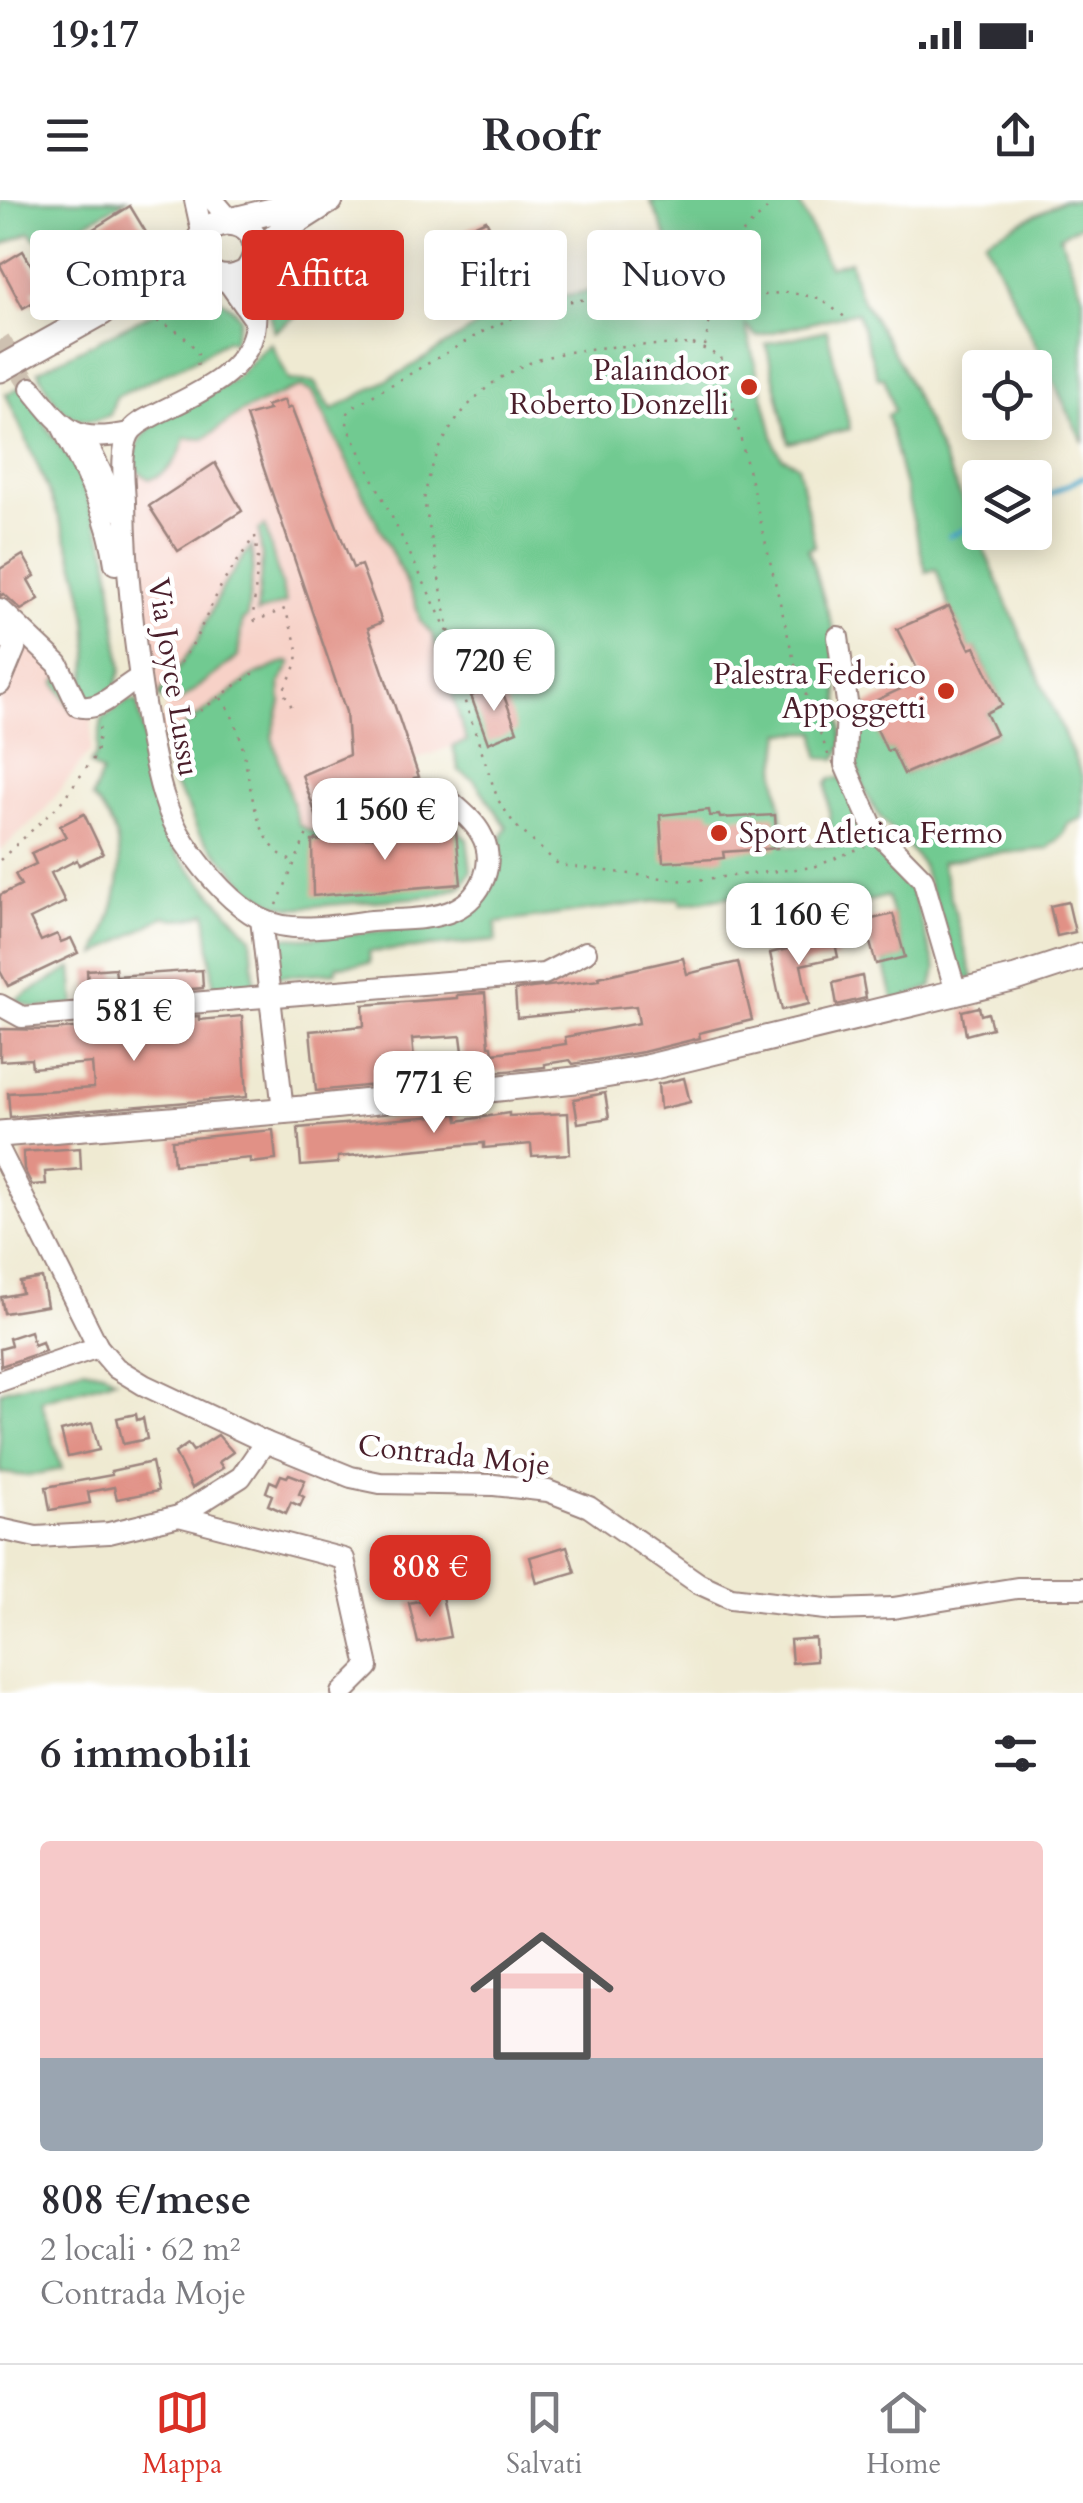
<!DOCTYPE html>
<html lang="it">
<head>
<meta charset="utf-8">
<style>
	body { margin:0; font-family:Cardo,serif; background:#f7f7f7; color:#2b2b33; height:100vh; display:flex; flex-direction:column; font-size:38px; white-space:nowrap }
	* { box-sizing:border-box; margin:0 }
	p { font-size:32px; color:#7c7c81 }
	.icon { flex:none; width:55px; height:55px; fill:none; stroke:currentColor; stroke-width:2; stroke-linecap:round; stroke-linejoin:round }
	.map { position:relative; height:1493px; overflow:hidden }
	.panel { display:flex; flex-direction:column; background:#fff; flex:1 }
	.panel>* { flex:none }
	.top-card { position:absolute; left:30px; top:30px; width:1025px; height:90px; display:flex; gap:20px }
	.buttons { position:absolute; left:962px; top:150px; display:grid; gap:20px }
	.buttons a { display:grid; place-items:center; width:90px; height:90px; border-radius:10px; background:#fff; box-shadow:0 5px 25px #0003; font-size:50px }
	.price { position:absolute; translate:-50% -85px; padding:0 22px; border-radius:20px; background:#fff; color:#222; font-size:32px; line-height:65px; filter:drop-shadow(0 2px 5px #0008) }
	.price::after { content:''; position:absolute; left:50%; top:60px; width:30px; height:22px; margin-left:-15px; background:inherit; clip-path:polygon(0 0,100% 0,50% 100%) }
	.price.on { background:#d93025; color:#fff }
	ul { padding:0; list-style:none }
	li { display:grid; align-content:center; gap:20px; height:530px; padding:0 40px }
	li span { display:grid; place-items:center; height:310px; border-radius:10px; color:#555 }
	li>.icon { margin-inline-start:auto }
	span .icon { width:180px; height:180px; fill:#fffc; stroke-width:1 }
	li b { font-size:42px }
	h2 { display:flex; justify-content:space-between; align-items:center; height:120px; padding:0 40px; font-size:42px }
	.pill { padding:0 35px; border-radius:10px; background:#fff; box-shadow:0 5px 25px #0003; font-size:35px; line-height:90px }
	.pill.on { background:#d93025; color:#fff }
	.status { display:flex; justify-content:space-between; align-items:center; height:70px; padding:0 50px; background:#fff; direction:ltr }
	.status svg { height:28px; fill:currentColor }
	header { display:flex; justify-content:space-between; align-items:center; height:130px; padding:0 40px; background:#fff; font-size:45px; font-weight:700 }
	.dock { display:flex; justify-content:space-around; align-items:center; height:140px; border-top:2px solid #e1e1e2; background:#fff; font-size:28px; color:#7c7c81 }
	.dock a { display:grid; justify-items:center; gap:5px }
	.dock .on { color:#d93025 }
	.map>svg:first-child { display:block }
	.built { fill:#f7d1c7 }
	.green { fill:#71ca91; stroke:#5e745e; stroke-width:2.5 }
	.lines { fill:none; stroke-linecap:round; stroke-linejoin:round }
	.stream { stroke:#50acce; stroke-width:5 }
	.building { fill:#e19186 }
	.minor-tunnel { stroke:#cec1b1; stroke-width:20; stroke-dasharray:20 10; stroke-linecap:butt }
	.minor-casing { stroke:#9c847e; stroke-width:24 }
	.major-casing { stroke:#9c847e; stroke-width:29 }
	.path { stroke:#9c847e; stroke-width:2.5; stroke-dasharray:2.5 8; stroke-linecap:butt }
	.minor { stroke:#fff; stroke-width:20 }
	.major { stroke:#fff; stroke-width:25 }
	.poi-dot { fill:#c8321e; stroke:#fff; stroke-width:4 }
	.labels { text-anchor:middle; stroke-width:9; stroke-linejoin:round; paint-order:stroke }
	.poi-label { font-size:30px; fill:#4a1f2b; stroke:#fff; text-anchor:end }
	.street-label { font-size:30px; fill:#4a1f2b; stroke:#fff }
</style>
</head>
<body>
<div class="status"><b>19:17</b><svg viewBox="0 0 49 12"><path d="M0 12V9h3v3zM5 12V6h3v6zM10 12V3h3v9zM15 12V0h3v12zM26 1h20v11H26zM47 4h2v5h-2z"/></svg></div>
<header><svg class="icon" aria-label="menu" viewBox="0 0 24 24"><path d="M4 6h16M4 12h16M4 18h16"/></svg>Roofr<svg class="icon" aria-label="share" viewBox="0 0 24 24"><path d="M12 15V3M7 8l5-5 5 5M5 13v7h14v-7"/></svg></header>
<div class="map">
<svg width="1083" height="1493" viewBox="0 0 1083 1493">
	<rect width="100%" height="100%" fill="#fff"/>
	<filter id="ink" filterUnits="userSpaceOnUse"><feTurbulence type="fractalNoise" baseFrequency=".01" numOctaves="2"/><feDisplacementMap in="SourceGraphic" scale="20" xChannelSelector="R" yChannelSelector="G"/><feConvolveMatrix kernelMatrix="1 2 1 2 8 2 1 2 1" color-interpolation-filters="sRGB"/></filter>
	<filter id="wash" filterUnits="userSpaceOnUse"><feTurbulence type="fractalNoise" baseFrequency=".0048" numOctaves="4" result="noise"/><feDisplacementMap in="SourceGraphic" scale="40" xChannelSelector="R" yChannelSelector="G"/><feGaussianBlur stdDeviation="2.25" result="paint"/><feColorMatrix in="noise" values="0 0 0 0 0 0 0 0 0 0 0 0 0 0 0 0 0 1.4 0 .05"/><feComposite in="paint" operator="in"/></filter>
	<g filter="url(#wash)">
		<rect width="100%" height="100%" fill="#efead2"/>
		<g class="built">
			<polygon points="271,143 289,181 313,192 415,401 426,429 432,434 467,541 414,560 419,577 415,579 419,591 402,598 408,610 420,620 457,631 467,639 471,671 462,686 454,691 309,707 276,704 240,680 195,624 188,607 171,580 160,527 167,505 156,495 154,445 148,439 143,384 136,363 134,251 143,233 233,180"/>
			<polygon points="0,402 93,489 91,550 44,611 0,651"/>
		</g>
		<g class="green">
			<polygon points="0,0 126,0 56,40 47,30 40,34 85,89 79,93 30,32 0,46"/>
			<path d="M 650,0 L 798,0 L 829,67 L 850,61 L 858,92 L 901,165 L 972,322 L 980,319 L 980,332 L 984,333 L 978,336 L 1083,578 L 1083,618 L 1068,624 L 1063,635 L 1047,649 L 980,655 L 941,662 L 974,781 L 960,775 L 922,665 C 912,648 897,638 885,623 C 855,587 854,555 854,511 L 866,505 L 887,550 L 892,549 L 904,574 L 996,534 L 986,513 L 1002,504 L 976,448 L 970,449 L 949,406 L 936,369 L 926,372 L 887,215 L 894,211 L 884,177 L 878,178 L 857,112 L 756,136 L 745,124 L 776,247 L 782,257 L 798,265 L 815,346 L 808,349 L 833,428 L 843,545 L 836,559 L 819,558 L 816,532 L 782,533 L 776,573 L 786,646 L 832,645 L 827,584 L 831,578 L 843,578 L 903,662 L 936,769 L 932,787 L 894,802 L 884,762 L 905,756 L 887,696 L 849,707 L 852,718 L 835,712 L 761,729 L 753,693 L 681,704 L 679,698 L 496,723 L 496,741 L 369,752 L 370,763 L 337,766 L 336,772 L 273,777 L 274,747 L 284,737 L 304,738 L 446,724 C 473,715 494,695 499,666 C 502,650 497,641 507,627 L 474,580 L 459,571 L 453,546 L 467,541 L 432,434 L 420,421 L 415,401 L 313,192 L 301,187 L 291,190 L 243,211 L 204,239 L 185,238 C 180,257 169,275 149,279 L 136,270 C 123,221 200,203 231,181 C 246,170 256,154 271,143 L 289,180 L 314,182 L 332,210 L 404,171 L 476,126 L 539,100 L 607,88 L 687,82 Z"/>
			<polygon points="1064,0 1083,0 1083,24 1060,36 1083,96 1083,243 985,40"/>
			<polygon points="281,62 291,68 307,108 274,132 266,95"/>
			<path d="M 194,92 C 213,93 230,102 240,118 L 233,142 L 227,140 L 194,160 L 116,197 L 110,215 C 71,234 52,201 38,171 Z"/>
			<polygon points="827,130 850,229 789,243 766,144"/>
			<path d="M 26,184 L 37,198 L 46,226 L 76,267 L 108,354 L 121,469 L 115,490 L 72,510 L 55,483 L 61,475 L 84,482 C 107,402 38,269 6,194 Z"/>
			<polygon points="265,326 286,403 257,413 262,359 259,330"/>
			<polygon points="251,346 253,366 247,417 242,421 238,457 176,504 159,498 160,493 196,443 224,385"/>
			<polygon points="285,462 291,462 291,464 280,483 281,502 272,537 299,625 314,633 378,613 408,610 431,625 461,633 467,639 471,671 462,686 435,696 293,708 276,704 251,690 198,632 188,607 171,580 164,541 253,476"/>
			<path d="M 128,501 L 137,501 L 161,618 L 175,652 L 251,737 L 255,789 L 214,792 L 206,712 C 196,719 175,721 165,716 L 96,755 C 117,704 138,643 92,598 L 102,573 L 90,564 L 96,555 L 102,519 Z"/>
			<polygon points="72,768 75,805 35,808 15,800"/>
			<polygon points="83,1168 103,1172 115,1179 41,1200 62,1269 27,1276 0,1273 0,1191"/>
		</g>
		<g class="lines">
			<g class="stream">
				<polyline points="1035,302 1083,277"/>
				<polyline points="949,336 980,323"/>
			</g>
		</g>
		<g id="blocks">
			<g class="building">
				<polygon points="130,6 147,34 97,65 86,47 93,43 87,33"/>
				<polygon points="486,20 497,42 473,54 461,32"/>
				<polygon points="23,51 43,85 32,91 37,100 23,108 0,65"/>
				<polygon points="346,51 362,79 339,89 335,81 323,87 321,81 314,84 309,73 313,71 311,66"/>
				<polygon points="284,200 287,209 291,207 353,368 361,365 382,422 368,428 419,577 414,578 419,590 401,597 398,588 317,618 302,575 349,555 346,512 246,216 269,210 266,206"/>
				<polygon points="215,263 242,311 178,351 149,306"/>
				<polygon points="23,355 35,376 28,380 39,399 21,410 4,394 0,396 0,369"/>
				<polygon points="949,406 970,449 975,447 1002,505 986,513 996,534 904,574 892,549 887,551 866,505 922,479 897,429"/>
				<polygon points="500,485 517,531 488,543 471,496"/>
				<polygon points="709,610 710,616 719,615 720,618 775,615 777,648 723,652 724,658 714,659 663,662 660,615"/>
				<polygon points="84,614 103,654 79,665 77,660 51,673 65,702 30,719 41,741 57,734 61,742 71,738 78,753 8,786 0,771 0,695 21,685 15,674 36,664 31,653 66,637 60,626"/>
				<polygon points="456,631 461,684 313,696 312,641"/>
				<polygon points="1068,702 1075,732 1057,736 1050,706"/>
				<polygon points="893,714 905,757 876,764 864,721"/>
				<polygon points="833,734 838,757 801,765 809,804 782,810 770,753 795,747 794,742"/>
				<polygon points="683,758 687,774 738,762 752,820 699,833 700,838 643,852 573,864 570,860 545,864 545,867 466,875 461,836 412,839 416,881 316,891 310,831 364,826 363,805 457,798 457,795 485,793 489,846 492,846 493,853 551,846 566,844 565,837 639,823 636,806 517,818 515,790 600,780 599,777"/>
				<polygon points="115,768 116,776 202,770 203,788 89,798 87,770"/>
				<polygon points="862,776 866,798 837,805 833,783"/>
				<polygon points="979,807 981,815 988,813 992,828 966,835 962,811"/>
				<polygon points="199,816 199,820 242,816 247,897 10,917 8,893 94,888 92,863 32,868 31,859 0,861 0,829 53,830"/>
				<polygon points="684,878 690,902 660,909 658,884"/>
				<polygon points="605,893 609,918 578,923 574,899"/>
				<polygon points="509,913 509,916 568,913 570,954 532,956 531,944 484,948 484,943 338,957 338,963 301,966 298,928 457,914 458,921"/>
				<polygon points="273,930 276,960 250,963 250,958 174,965 172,940"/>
				<polygon points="80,948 81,969 45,972 46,984 32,985 24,969 23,952"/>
				<polygon points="42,1078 47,1106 4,1113 1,1097 22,1093 20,1082"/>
				<polygon points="30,1131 34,1145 42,1142 45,1151 1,1166 0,1149 11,1146 9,1138"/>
				<polygon points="136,1214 137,1220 143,1218 147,1239 123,1244 117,1218"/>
				<polygon points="92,1223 99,1250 68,1257 61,1231"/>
				<polygon points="218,1235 233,1252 219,1262 223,1268 192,1288 175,1253 188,1244 193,1251"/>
				<polygon points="152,1262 158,1291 117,1299 114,1287 88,1292 90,1303 50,1310 46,1287 112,1275 111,1271"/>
				<polygon points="289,1274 305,1280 299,1294 304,1297 300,1306 291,1302 286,1313 268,1305 272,1295 266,1292 270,1281 277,1284 281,1275 287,1277"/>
				<polygon points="567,1346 575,1372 537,1383 530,1357"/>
				<polygon points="442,1396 450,1437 418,1443 409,1403"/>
				<polygon points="815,1438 816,1461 792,1463 790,1440"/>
			</g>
		</g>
	</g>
	<g filter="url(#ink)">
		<use href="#blocks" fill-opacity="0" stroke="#9c847e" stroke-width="2.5"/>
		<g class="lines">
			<polyline class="minor-tunnel" points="0,140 31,188"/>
			<defs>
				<g id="minor">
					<polyline points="195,0 202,32"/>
					<polyline points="213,0 229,19"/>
					<path d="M 254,63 C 254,85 258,109 254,131 C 244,175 196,194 160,212 C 149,218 135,223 129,234 C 120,253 124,281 125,302 C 126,379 135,452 148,528 C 156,568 162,608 185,643 C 204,671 229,702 259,718 C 292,735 337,725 372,721 C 397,719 430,721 454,710 C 483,697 497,661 481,634 C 474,621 461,611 450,601"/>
					<polyline points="226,79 255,120"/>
					<path d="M 31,188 C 65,230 73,244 129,233"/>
					<path d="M 62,226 C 85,272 108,313 115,364"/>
					<polyline points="77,235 91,252 120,311"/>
					<path d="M 0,409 L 58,464 L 78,506 C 100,513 120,488 139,478"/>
					<polyline points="0,428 15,448 0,484"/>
					<polyline points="838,437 847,502 845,565 873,628 923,679 956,792"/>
					<polyline points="261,719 283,910"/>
					<polyline points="0,805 22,817 544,774 586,752"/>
					<polyline points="0,951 98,1147 116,1168 144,1185 265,1242 351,1277 380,1283 494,1285 548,1291 589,1307 698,1383 731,1398 834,1410 893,1408 1017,1388 1083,1388"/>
					<polyline points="0,1181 98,1147"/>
					<polyline points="179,1316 344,1359 368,1467 342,1493"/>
					<polyline points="0,1329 36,1337 109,1333 179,1316 241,1277 265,1242"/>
				</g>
				<g id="major">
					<polyline points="234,20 272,11 298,0"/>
					<polyline points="257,53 283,30 330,0"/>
					<polyline points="130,102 210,74"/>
					<path d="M 0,169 L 102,112 L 197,44 C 218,0 279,30 247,72 C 221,87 199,74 197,44"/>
					<polyline points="0,934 303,909 575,880 646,868 1016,778 1083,756"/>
				</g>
			</defs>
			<use href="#minor" class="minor-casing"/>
			<use href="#major" class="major-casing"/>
			<g class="path">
				<path d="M 147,118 C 169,124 185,134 198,153 L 197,171"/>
				<path d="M 693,144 L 721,157 L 795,465 L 829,557 L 844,578 L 871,635 L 865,646 L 814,667 L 686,681 L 559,665 L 515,625 L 498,600 L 460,487 L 424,300 C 435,232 479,176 547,157 C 594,144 646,146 693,144 Z"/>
				<polyline points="705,146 713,102 715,59 766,10 769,0"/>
				<polyline points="255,336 258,358 253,417 255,421 285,409 298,449 297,464 283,491 292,507"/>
				<polyline points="448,432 347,225 348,213 353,207 484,131 540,105 668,89 691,88 713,102 786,92 819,98 850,121"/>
				<polyline points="160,482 163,476 172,476 194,442 222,384 254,337"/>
				<path d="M 221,498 C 229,509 235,521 239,534 C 251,571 250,648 295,662"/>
				<polyline points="166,535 252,474 259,474"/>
				<polyline points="404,605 415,614 452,628"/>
				<polyline points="404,606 408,618 436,633"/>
				<polyline points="315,640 341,620"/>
				<polyline points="0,660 58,606 96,555 100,524"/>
				<polyline points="277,705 308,631"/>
			</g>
			<use href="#minor" class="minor"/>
			<use href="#major" class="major"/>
		</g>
	</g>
	<g class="poi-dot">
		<circle cx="749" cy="187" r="10"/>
		<circle cx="946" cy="491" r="10"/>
		<circle cx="719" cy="633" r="10"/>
	</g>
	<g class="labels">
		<g class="poi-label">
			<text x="729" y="180">Palaindoor<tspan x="729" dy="34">Roberto Donzelli</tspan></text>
			<text x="926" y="484">Palestra Federico<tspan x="926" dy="34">Appoggetti</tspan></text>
			<text x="739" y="643" text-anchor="start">Sport Atletica Fermo</text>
		</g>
		<g class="street-label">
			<text transform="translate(174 477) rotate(81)" y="10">Via Joyce Lussu</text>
			<text transform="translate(454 1255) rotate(6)" y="10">Contrada Moje</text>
		</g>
	</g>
</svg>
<div class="buttons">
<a><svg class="icon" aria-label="locate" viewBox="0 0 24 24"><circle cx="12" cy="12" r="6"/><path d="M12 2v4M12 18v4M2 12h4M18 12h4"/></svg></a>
<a><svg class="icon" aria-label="layers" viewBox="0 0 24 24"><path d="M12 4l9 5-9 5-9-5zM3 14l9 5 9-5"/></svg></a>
</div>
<b class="price" style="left:494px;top:514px">720 €</b>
<b class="price" style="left:385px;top:663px">1 560 €</b>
<b class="price" style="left:799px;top:768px">1 160 €</b>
<b class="price" style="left:134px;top:864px">581 €</b>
<b class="price" style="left:434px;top:936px">771 €</b>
<b class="price on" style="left:430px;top:1420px">808 €</b>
<div class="top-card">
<a class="pill">Compra</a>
<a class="pill on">Affitta</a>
<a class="pill">Filtri</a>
<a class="pill">Nuovo</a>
</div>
</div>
<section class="panel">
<h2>6 immobili<svg class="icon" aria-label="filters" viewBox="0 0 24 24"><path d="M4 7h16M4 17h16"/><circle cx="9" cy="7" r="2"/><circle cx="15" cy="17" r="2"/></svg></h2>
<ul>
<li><span style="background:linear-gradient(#f6c9c9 70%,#9aa5b1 0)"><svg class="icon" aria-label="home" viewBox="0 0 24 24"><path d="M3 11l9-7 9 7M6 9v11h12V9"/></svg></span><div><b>808 €/mese</b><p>2 locali · 62 m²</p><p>Contrada Moje</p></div></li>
</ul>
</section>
<nav class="dock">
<a class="on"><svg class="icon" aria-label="map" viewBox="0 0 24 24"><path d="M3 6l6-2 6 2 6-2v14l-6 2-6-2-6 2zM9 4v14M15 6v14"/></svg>Mappa</a>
<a><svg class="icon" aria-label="saved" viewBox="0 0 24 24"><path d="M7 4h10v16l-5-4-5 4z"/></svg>Salvati</a>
<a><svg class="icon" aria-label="home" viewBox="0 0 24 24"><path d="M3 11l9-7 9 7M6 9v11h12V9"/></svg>Home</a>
</nav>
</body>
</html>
